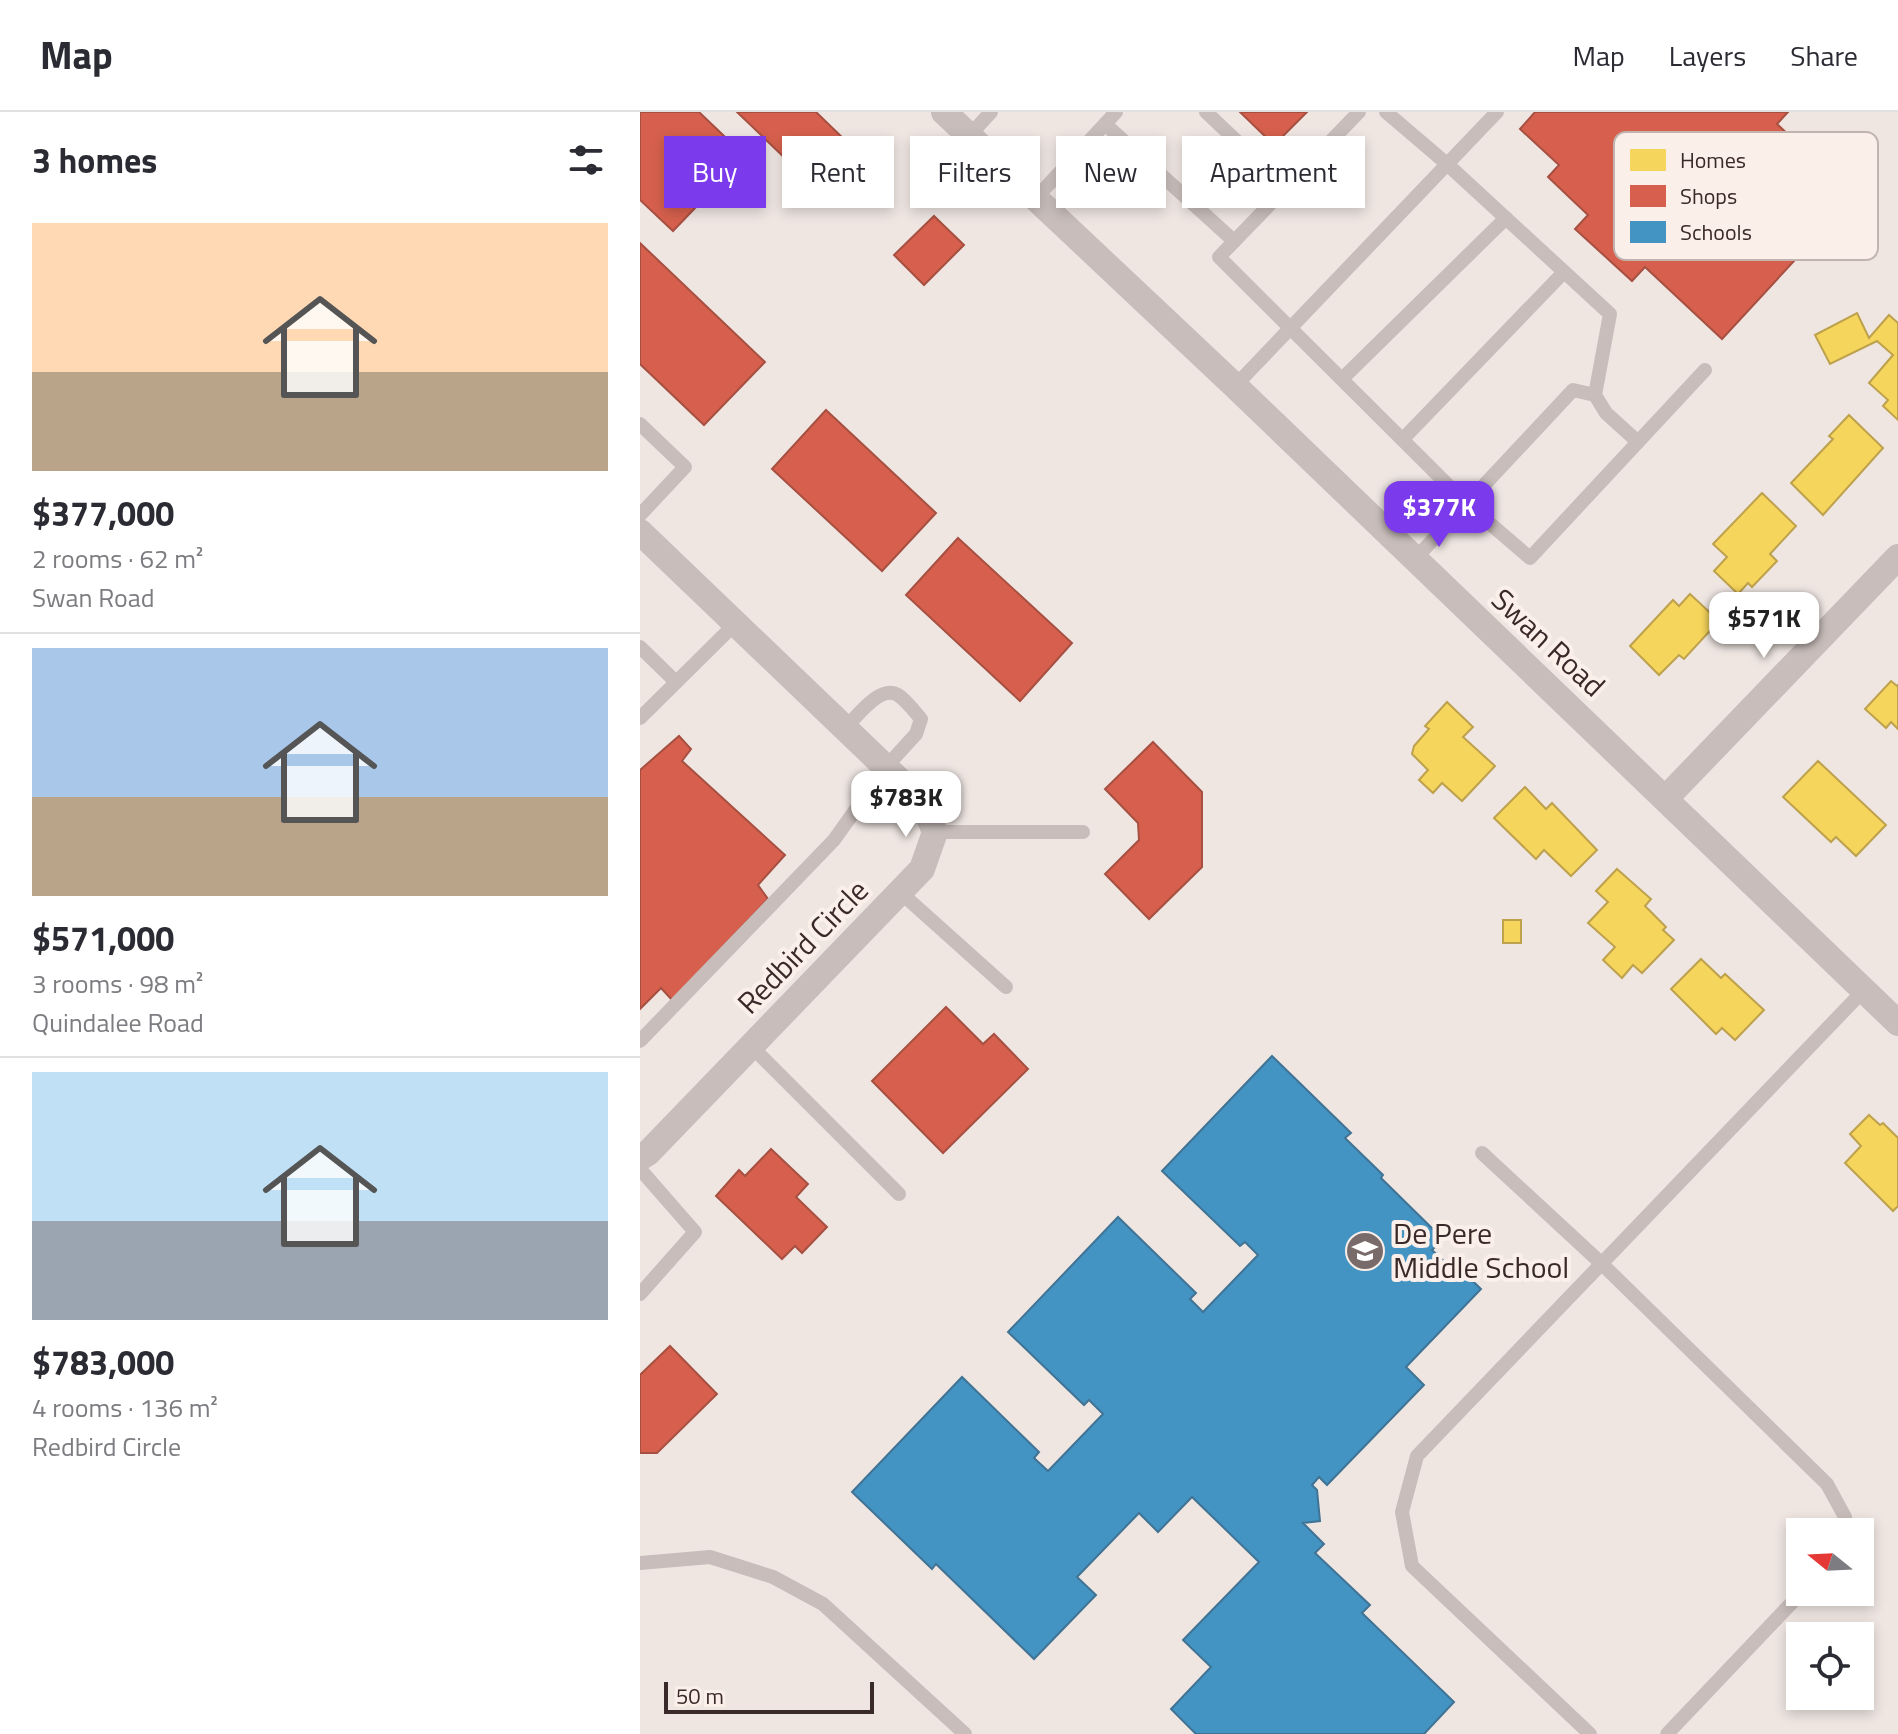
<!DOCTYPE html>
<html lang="en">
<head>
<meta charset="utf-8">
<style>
	body { margin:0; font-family:"Titillium Web",sans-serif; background:#f2f2f3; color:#2b2b33; height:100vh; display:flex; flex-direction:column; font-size:30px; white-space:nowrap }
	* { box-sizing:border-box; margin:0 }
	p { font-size:26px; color:#7c7c81 }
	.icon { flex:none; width:44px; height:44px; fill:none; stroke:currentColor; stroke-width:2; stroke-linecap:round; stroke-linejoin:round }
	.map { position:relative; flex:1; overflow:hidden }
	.side { display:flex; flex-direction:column; background:#fff; width:640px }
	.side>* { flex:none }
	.guide { position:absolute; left:24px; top:24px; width:760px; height:72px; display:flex; gap:16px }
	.needle { width:52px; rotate:288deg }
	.fabs { position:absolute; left:1146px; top:1406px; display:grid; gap:16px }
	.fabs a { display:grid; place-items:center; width:88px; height:88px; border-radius:0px; background:#fff; box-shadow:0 4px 12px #0003; font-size:40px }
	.scale { position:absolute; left:24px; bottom:20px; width:210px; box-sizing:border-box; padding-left:8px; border:4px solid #392928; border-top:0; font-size:22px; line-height:28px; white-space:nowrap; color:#392928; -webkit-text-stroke:6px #fbefea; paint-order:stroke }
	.price { position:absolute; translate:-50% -68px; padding:0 18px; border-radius:16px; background:#fff; color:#222; font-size:26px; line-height:52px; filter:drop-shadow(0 2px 4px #0008) }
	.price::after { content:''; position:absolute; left:50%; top:48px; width:24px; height:18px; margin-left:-12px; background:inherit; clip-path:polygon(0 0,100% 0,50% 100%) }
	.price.active { background:#7c3aed; color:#fff }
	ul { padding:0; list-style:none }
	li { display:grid; align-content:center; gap:16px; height:424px; padding:0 32px }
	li+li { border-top:2px solid #e1e1e2 }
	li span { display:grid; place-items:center; height:248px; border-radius:0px; color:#555 }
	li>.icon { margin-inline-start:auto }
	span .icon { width:144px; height:144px; fill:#fffc; stroke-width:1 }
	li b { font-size:34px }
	h2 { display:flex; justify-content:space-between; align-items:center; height:96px; padding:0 32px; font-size:34px }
	.chip { padding:0 28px; border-radius:0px; background:#fff; box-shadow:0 4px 12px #0003; font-size:28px; line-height:72px }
	.chip.active { background:#7c3aed; color:#fff }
	header { display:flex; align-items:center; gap:48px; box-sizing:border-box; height:112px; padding:0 40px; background:#fff; border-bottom:2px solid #e1e1e2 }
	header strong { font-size:38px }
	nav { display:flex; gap:44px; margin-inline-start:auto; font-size:28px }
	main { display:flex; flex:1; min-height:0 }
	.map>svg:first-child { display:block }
	.homes { fill:#f6d55c; stroke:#bda14c; stroke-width:2 }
	.shops { fill:#d6604d; stroke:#a75042; stroke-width:2 }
	.schools { fill:#4393c3; stroke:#407394; stroke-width:2 }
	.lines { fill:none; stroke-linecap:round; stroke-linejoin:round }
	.lane { stroke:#c8bdba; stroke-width:14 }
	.street { stroke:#c8bdba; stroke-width:26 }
	.labels { text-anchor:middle; stroke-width:8; stroke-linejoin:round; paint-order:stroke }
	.street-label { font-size:30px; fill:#392928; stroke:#fbefea }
	.poi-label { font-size:30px; fill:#392928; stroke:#fbefea; text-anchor:start }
	.key { fill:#fbefea; stroke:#c1b4b0; stroke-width:2 }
	.key-label { font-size:22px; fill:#392928 }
</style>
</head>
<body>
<header>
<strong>Map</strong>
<nav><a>Map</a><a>Layers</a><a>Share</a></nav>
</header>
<main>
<section class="side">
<h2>3 homes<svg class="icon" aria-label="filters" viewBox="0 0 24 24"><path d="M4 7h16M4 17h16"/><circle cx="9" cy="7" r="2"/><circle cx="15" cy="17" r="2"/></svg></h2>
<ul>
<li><span style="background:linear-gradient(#ffd9b3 60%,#b9a48a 0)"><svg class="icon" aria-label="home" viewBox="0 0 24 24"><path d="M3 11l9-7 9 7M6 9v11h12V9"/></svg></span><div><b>$377,000</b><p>2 rooms · 62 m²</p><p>Swan Road</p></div></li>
<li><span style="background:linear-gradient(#a9c7e8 60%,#b9a48a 0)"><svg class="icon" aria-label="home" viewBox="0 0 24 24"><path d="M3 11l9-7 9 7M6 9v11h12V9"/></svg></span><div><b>$571,000</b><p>3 rooms · 98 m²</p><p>Quindalee Road</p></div></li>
<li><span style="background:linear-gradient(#bfe0f5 60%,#9aa5b1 0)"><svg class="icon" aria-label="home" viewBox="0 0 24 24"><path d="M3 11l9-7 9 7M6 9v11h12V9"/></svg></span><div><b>$783,000</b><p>4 rooms · 136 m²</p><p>Redbird Circle</p></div></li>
</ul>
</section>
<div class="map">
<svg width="1258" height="1622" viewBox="0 0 1258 1622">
	<rect width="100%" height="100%" fill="#efe6e2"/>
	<g class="homes">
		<polygon points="1217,201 1229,226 1249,203 1258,211 1258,308 1243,294 1248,288 1229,271 1253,243 1237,229 1190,252 1175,223"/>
		<polygon points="1209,303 1243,336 1183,403 1151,371 1193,327 1189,324"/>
		<polygon points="1122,381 1156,414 1130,442 1137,449 1112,475 1108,471 1098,482 1074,459 1087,445 1073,432"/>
		<polygon points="1050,482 1079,509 1044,547 1039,543 1019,563 990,534 1033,488 1039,494"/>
		<polygon points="1251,569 1257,574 1258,573 1258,617 1251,610 1246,616 1225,597"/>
		<polygon points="807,590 833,615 823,625 855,654 822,689 802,671 793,681 779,668 788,658 772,642 774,634 789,617 785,614"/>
		<polygon points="1178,649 1246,713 1216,744 1196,725 1191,730 1143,685"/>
		<polygon points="885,675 906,697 912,691 957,738 931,764 904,738 896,747 854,706"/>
		<polygon points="977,757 1011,787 1005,794 1026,815 1023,818 1034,828 1002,861 993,853 982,866 963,848 975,835 948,811 968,790 956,779"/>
		<rect x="863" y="808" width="18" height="23"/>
		<polygon points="1061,847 1081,866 1085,862 1124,898 1095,928 1082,916 1076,922 1031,877"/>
		<polygon points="1229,1003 1240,1013 1243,1011 1258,1026 1258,1094 1253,1099 1205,1051 1221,1034 1210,1022"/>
	</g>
	<g class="shops">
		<polygon points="0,0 59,0 105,44 33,119 0,88"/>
		<polygon points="97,0 176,0 239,61 216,85 164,35 149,50"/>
		<polygon points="600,0 667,0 634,33"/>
		<polygon points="895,0 1148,0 1137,12 1214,84 1082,227 1005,155 992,169 935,117 948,103 908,65 919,53 880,17"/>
		<polygon points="294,104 324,133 284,173 254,143"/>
		<polygon points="0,131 125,250 64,313 0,252"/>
		<polygon points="186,298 296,401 242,459 132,357"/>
		<polygon points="318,426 432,531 380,589 266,483"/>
		<polygon points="39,624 51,637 42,649 145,743 118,773 128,787 32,888 21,876 0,897 0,658"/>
		<polygon points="513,630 562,680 562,755 509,807 465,762 499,728 498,711 465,677"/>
		<polygon points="306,895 343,932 354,922 388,957 303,1041 232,969"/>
		<polygon points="131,1037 168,1072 156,1085 187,1115 162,1141 155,1134 142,1147 76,1084 99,1058 105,1064"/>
		<polygon points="30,1234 77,1282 17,1341 0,1341 0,1263"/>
	</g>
	<polygon class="schools" points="632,944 711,1021 705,1026 743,1063 741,1066 803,1127 792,1138 807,1152 811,1148 841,1177 766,1255 784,1273 687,1373 679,1365 672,1373 677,1378 680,1409 663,1411 684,1432 675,1441 730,1493 722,1501 814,1590 784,1622 556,1622 531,1597 571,1555 543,1528 619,1450 552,1385 518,1420 499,1401 437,1465 456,1483 394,1547 296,1452 292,1457 212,1380 322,1265 399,1340 394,1346 408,1359 463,1302 449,1288 444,1293 368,1220 478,1105 556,1181 550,1187 563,1200 618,1143 605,1130 600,1134 522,1059"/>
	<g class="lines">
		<g class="lane">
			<polyline points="566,0 646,76"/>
			<polyline points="719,0 579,145 827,392 890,446 1065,258"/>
			<polyline points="746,0 807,52 970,202 955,283 966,301 998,330"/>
			<polyline points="465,12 476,0"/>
			<polyline points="329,24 351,0"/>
			<polyline points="395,87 465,12 594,129"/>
			<polyline points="703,266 866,106"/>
			<polyline points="595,274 857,0"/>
			<polyline points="0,312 45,355 0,403"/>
			<polyline points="763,327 924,160"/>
			<polyline points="774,448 933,278 955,283"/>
			<polyline points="0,535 36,570"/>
			<polyline points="0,606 95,512"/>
			<polyline points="295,720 443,720"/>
			<polyline points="260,780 366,875"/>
			<path d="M 0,929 L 194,728 L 246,655 L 276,622 L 281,607 C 274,599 266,588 258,583 C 240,572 217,605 205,616"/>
			<polyline points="111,934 259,1082"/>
			<polyline points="842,1041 962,1152 1187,1372 1205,1405 1203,1420"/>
			<polyline points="0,1057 55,1120 0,1182"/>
			<polyline points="0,1451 70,1445 133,1465 183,1492 325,1622"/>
			<polyline points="950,1622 772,1454 762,1400 777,1344 1224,878"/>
			<polyline points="1027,1622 1162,1480"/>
		</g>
		<g class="street">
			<polyline points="304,0 595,274 1258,911"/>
			<polyline points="0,420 283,691 295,720 282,757 8,1041 0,1046"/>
			<polyline points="1026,686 1258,445"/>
		</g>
	</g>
	<defs>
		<symbol id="school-disc" viewBox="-11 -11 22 22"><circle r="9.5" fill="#796b69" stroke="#fbefea"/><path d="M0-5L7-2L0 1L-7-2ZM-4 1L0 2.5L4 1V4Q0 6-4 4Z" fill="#fff"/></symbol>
	</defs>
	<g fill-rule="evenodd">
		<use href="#school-disc" x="703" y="1117" width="44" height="44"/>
	</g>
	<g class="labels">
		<g class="street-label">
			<text transform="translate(908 531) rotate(43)" y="10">Swan Road</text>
			<text transform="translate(163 835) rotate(-46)" y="10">Redbird Circle</text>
		</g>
		<g class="poi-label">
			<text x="753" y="1132">De Pere<tspan x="753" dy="34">Middle School</tspan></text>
		</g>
	</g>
	<rect x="974" y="20" width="264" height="128" rx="12" class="key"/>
	<rect x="990" y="37" width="36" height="22" fill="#f6d55c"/>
	<rect x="990" y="73" width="36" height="22" fill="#d6604d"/>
	<rect x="990" y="109" width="36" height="22" fill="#4393c3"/>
	<g class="key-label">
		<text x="1040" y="56">Homes</text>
		<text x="1040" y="92">Shops</text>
		<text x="1040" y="128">Schools</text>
	</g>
</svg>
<div class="fabs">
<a><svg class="needle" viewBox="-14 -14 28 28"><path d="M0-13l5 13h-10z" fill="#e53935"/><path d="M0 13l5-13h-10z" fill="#7c7c81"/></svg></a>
<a><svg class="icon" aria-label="locate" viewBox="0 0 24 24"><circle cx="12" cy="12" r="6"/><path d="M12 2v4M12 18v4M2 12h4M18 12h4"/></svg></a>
</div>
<div class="scale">50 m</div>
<b class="price active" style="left:799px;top:437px">$377K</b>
<b class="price" style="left:1124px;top:548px">$571K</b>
<b class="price" style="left:266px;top:727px">$783K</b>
<div class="guide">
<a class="chip active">Buy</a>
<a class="chip">Rent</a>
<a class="chip">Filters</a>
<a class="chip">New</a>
<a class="chip">Apartment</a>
</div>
</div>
</main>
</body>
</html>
